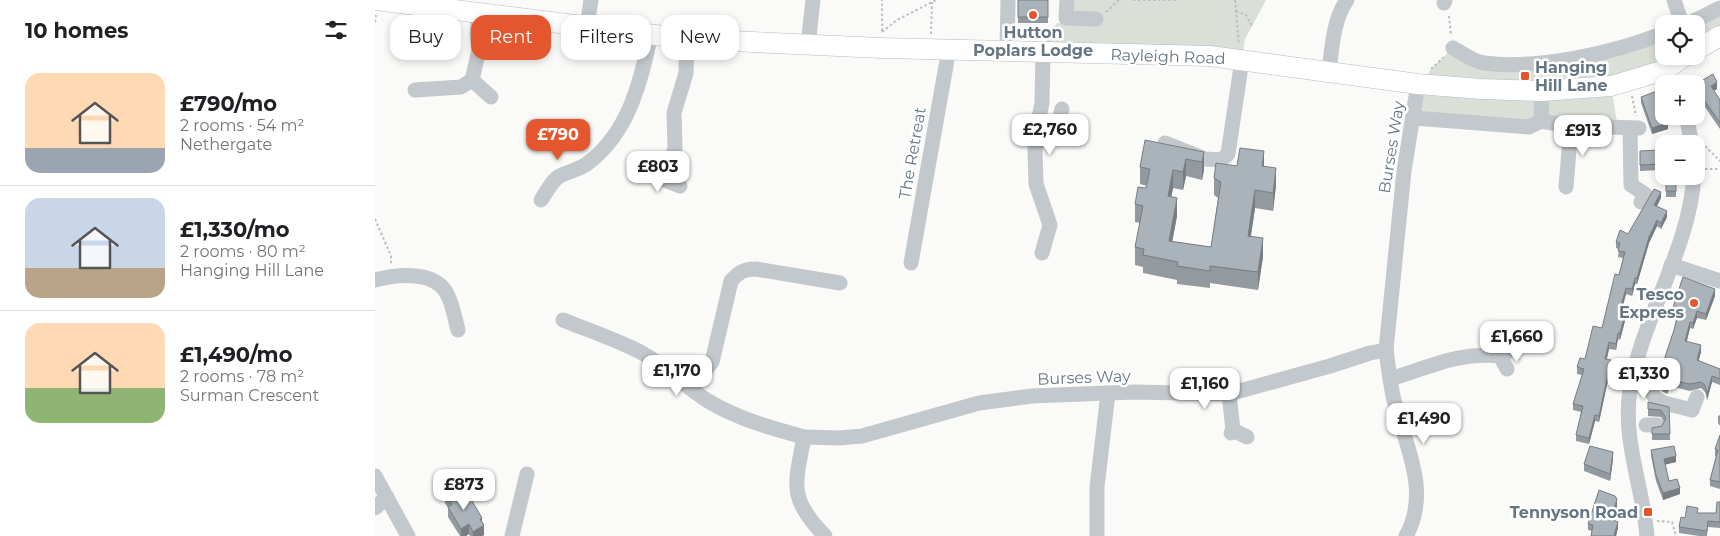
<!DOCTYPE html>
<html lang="en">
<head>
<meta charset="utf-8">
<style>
	body { margin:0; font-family:Montserrat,sans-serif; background:#f2f2f2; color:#202124; height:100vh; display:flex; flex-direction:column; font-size:19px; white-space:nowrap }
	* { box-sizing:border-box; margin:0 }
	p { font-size:16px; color:#757577 }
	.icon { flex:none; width:28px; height:28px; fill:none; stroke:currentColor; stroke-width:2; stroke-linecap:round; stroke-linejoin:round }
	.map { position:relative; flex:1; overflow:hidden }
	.side { display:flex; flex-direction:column; background:#fff; width:375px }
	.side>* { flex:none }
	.top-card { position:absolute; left:15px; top:15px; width:475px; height:45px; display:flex; gap:10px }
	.controls { position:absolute; left:1280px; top:15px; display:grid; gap:10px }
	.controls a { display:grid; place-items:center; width:50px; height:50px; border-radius:10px; background:#fff; box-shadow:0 2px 8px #0003; font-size:25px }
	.price { position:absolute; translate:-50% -42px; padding:0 11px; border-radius:10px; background:#fff; color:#222; font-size:16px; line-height:32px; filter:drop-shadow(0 1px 2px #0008) }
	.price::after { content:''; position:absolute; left:50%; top:30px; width:15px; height:11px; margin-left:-8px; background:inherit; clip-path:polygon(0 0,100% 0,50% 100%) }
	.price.selected { background:#e4572e; color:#fff }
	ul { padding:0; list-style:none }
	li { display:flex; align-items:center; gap:15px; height:125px; padding:0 25px }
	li+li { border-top:1px solid #e0e0e0 }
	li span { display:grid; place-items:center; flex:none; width:140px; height:100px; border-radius:15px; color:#555 }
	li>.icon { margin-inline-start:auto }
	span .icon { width:60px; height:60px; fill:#fffc; stroke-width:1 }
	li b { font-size:21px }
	h2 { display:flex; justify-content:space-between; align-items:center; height:60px; padding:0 25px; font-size:21px }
	.pill { padding:0 18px; border-radius:15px; background:#fff; box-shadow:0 2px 8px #0003; font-size:18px; line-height:45px }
	.pill.selected { background:#e4572e; color:#fff }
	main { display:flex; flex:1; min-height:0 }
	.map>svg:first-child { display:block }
	.green { fill:#dadfd7 }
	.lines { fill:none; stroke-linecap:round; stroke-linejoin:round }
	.major-casing { stroke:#b5babe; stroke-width:21 }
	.path { stroke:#bbbfc2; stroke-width:2; stroke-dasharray:2.5 2.5; stroke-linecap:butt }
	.minor { stroke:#c3c8cc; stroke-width:15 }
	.major { stroke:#fff; stroke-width:20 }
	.wall { fill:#929a9f }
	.shaded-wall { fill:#777d82 }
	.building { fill:#aab3b9; stroke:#777d82 }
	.poi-dot { fill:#e4572e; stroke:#fff; stroke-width:2 }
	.labels { text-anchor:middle; stroke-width:5; stroke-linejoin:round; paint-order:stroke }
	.poi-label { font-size:16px; font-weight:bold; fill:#657683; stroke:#fff; text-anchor:end }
	.street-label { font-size:16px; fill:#657683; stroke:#fff }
</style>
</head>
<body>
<main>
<section class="side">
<h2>10 homes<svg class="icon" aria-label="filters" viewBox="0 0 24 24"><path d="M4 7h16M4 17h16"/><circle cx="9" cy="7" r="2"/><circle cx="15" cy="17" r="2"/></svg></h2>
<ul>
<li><span style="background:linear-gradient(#ffd9b3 75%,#9aa5b1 0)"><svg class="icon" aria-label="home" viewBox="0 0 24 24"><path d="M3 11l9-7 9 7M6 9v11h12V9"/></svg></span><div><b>£790/mo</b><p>2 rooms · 54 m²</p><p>Nethergate</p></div></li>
<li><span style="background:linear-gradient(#c9d6e8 70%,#b9a48a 0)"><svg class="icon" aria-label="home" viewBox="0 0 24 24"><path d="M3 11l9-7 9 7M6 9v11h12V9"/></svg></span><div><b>£1,330/mo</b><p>2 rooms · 80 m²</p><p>Hanging Hill Lane</p></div></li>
<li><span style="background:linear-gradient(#ffd9b3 65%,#8fb573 0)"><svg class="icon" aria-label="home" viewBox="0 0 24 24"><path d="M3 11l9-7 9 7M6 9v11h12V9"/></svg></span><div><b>£1,490/mo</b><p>2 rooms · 78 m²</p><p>Surman Crescent</p></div></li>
</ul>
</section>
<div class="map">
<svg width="1345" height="536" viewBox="0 0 1345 536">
	<rect width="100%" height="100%" fill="#fafaf8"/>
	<g class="green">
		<polygon points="697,0 891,0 870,39 867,60 671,44 671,37 682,23 697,24"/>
		<polygon points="1345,8 1345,36 1321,50 1321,24"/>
		<polygon points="1289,33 1289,56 1310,56 1236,86 1243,128 1039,118 1048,85 1055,70 1078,48 1137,63"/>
	</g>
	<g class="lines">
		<defs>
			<g id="major">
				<polyline points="0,0 312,39 506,48 835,56 1043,84 1106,89 1167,91 1236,86 1290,70 1310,56"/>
				<polyline points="1321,50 1345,36"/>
			</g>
		</defs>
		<use href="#major" class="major-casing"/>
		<g class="path">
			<polyline points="758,0 801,0"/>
			<polyline points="860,0 864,45"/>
			<polyline points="861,11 871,15 877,26"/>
			<polyline points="731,12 744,0"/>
			<polyline points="1074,16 1076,36"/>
			<polyline points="0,22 1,15"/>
			<polyline points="507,31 507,0"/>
			<polyline points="507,32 522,20 561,0"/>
			<polyline points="556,34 557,2"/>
			<polyline points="1056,69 1069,57"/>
			<polyline points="1257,96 1261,116"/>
			<polyline points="1330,146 1345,161"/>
			<polyline points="1330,169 1345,169"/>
			<polyline points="0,219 16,256 16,264"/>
			<polyline points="1282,521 1297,522 1301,536"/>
		</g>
		<g class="minor">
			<polyline points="692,0 691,18 721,19"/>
			<polyline points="1299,0 1307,24"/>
			<polyline points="1069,3 1070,0"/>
			<polyline points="1313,24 1345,8"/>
			<polyline points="212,27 216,0"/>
			<polyline points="433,45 438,0"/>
			<path d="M 1078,48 C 1087,53 1099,62 1109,63 C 1163,70 1239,53 1289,33"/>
			<polyline points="632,51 633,0"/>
			<polyline points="1290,70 1297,84"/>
			<path d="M 954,71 C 957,48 958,20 972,0"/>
			<polyline points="97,80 116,97"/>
			<polyline points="40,90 86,87 97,80 104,50 102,35 104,12"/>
			<polyline points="1311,116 1317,144"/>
			<polyline points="1039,118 1154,127 1166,121 1167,91"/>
			<polyline points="1166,121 1196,126 1264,128"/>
			<polyline points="662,127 681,132 687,109"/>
			<polyline points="1255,128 1256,185 1270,194 1266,202"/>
			<polyline points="790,143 830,159 846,160 853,154 867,60"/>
			<polyline points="272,173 305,186"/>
			<polyline points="291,180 300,148 299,113 311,73 312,39"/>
			<polyline points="1191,187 1196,126"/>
			<path d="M 166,200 C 171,193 177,180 185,176 C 194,171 204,170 213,163 C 254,132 265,83 276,35"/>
			<polyline points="667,253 675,225 661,184 660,151 662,127 667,103 668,52"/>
			<polyline points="536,263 574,49"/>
			<polyline points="1296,265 1345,281"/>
			<path d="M 0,280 C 23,274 62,270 73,296 C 78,306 80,319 83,330"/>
			<path d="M 188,320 C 215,331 243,340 269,354 C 292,367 310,387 333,401 C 363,419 396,428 429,437"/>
			<path d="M 1011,350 C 1013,365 1015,381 1018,396 C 1028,441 1057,490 1031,536"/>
			<polyline points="1125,356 1132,352 1137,345"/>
			<polyline points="1125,356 1132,369"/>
			<path d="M 1015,379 C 1052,368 1086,351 1125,356"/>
			<polyline points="1258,380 1274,387 1280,398 1289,403 1317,410 1322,397"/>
			<path d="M 316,389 L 337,362 L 356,281 C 364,272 369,269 381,269 L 465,283"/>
			<polyline points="854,394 858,430 856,433"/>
			<polyline points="1271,425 1282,425"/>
			<polyline points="858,430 872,437"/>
			<polyline points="0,476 33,536"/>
			<polyline points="0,508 12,497"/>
			<polyline points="137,536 152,474"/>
			<path d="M 450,536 C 413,498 420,485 429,437 L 464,438 L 487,436 L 604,403 L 657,396 L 759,392 L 854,394 L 955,366 L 995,353 L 1011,350 L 1029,171 L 1043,84"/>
			<polyline points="722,536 722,487 733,393"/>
			<path d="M 1272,536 C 1268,487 1247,440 1255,390 C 1267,317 1314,251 1319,176"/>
		</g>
		<use href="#major" class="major"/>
	</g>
	<g class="wall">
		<rect x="643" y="0" width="30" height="23"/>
		<polygon points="1321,84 1342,89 1339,91 1345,100 1345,129 1321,94"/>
		<polygon points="1266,97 1293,129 1277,134 1266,103"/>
		<polygon points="1265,151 1289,153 1289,174 1285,174 1285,170 1265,171"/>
		<polygon points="829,152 829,170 827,180 811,176 808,190 798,188 796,197 802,216 797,242 836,247 843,198 839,195 839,178 862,166 889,166 901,185 898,211 880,208 876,236 888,256 883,290 835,283 835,288 802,284 802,280 768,273 768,267 760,265 760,247 765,223 760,222 760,204 771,188 772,186 765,184 765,167"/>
		<rect x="1291" y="176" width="10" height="21"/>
		<polygon points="1286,198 1282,206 1292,217 1286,229 1282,226 1274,243 1262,284 1260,284 1257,296 1251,294 1248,306 1252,313 1245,340 1243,339 1241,350 1234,349 1232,359 1236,366 1224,422 1220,421 1214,444 1201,441 1201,435 1206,412 1198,410 1198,404 1207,375 1202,374 1202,367 1210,359 1227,328 1244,275 1248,258 1243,257 1244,249 1241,248 1241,242 1253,234"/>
		<polygon points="1340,296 1331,320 1322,318 1318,329 1315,328 1312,341 1326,352 1323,361 1345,369 1345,385 1337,382 1332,400 1330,392 1326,388 1315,391 1295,386 1292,394 1287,391 1283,384 1283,378 1299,330 1301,320 1300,320 1300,315 1298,315 1298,308"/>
		<polygon points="1273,402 1294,407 1295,440 1277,440 1277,428 1287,426 1289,422 1286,417 1273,416"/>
		<polygon points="1345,415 1345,426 1343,423 1343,416"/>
		<polygon points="1345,435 1345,489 1335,486 1335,480 1341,456 1340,456 1340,449"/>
		<polygon points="1276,450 1301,462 1290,464 1294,481 1305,494 1288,500 1281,481 1276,456"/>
		<polygon points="1238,459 1235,481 1209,471 1209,464"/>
		<polygon points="70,493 86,498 107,522 109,535 107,536 95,536 94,534 91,536 85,536 73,517 73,508 70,503"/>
		<polygon points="1345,502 1345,528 1333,527 1332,536 1324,536 1304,533 1304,527 1323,513 1341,513"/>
		<polygon points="1242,506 1238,520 1243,528 1241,536 1213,530 1213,524"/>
	</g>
	<g class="shaded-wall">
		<polygon points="1342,82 1342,89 1336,92 1336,86"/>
		<polygon points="1293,123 1293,129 1277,134 1277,128"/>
		<polygon points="889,151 889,169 887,166"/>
		<polygon points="829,152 829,170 827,180 827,162"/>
		<polygon points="811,159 811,176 808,190 808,172"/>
		<polygon points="901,168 901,185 898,211 898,193"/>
		<polygon points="798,170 798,188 793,214 793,196"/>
		<polygon points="880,190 880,208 873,253 873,236"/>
		<polygon points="1286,192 1286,198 1279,211 1279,205"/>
		<polygon points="802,198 802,216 794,259 794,241"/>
		<polygon points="1292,211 1292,217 1286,229 1286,223"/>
		<polygon points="1282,220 1282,226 1274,243 1262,284 1262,278 1274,237"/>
		<polygon points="888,238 888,256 883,290 883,272"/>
		<polygon points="1260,278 1260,284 1257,296 1257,289"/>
		<polygon points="1251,288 1251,294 1246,312 1246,306"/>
		<polygon points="1340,289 1340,296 1331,320 1331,314"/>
		<polygon points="1252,307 1252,313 1245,340 1245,333"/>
		<polygon points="1322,311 1322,318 1318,329 1318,323"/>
		<polygon points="1315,322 1315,328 1310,347 1310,341"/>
		<polygon points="1243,333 1243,339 1241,350 1241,344"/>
		<polygon points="1234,342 1234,349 1230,365 1230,359"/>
		<polygon points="1326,345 1326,352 1322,367 1322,360"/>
		<polygon points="1236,360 1236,366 1224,422 1224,416"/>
		<polygon points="1337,376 1337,382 1332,400 1332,394"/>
		<polygon points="1295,380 1295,386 1292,394 1292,388"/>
		<polygon points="1220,415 1220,421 1214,444 1214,438"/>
		<polygon points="1238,452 1238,459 1235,481 1235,474"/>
		<polygon points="1301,456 1301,462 1289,465 1289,459"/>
		<polygon points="1305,488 1305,494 1288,500 1288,493"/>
		<polygon points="1242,499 1242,506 1237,522 1237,516"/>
		<polygon points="107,518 107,527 109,525 109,535 107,536 98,536 98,532 105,519"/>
		<polygon points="1243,522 1243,528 1241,536 1239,536"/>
		<polygon points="94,524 94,534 91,536 86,536 86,529"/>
	</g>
	<g class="building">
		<rect x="643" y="0" width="30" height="17"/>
		<polygon points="1338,74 1342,82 1336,86 1345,100 1345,123 1321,88 1321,84"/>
		<polygon points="1282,91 1289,111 1289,116 1290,116 1293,123 1277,128 1266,97"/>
		<polygon points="770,140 829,152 827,162 811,159 808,172 798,170 793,196 802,198 794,241 836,247 846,182 839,178 841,163 862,166 865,148 889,151 887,166 901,168 898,193 880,190 873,236 888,238 883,272 835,266 835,271 802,266 803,262 768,255 769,249 760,247 768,206 760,204 763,187 771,188 775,169 765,167"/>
		<polygon points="1284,150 1284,154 1289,153 1289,168 1285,168 1285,164 1265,165 1265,151"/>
		<rect x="1291" y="176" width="10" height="15"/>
		<polygon points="1279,189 1286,192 1279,205 1292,211 1286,223 1282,220 1274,237 1262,278 1260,278 1257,289 1251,288 1246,306 1252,307 1245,333 1243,333 1241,344 1234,342 1230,359 1236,360 1224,416 1220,415 1214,438 1201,435 1208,406 1198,404 1209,369 1202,367 1205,358 1210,359 1218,326 1227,328 1240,274 1244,275 1250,252 1243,251 1245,243 1241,242 1245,230 1253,234"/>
		<polygon points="1308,277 1340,289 1331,314 1322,311 1318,323 1315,322 1310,341 1326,345 1322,360 1345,369 1345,379 1337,376 1332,394 1330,385 1326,382 1315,384 1295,380 1292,388 1287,385 1283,378 1299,330 1303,314 1300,314 1301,309 1298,308 1299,304"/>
		<polygon points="1273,402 1294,407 1295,434 1277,434 1277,428 1287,426 1291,418 1286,410 1273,409"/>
		<polygon points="1345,435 1345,482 1335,480 1343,450 1340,449"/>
		<polygon points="1215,446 1238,452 1235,474 1209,464"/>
		<polygon points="1299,446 1301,456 1289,459 1294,481 1302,479 1305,488 1288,493 1281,475 1276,450"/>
		<polygon points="79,488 86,498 93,494 107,518 105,519 109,525 98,532 94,524 86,529 73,507 77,505 70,493"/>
		<polygon points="1224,490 1240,496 1242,499 1237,516 1238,520 1243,522 1239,535 1240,536 1216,536 1218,525 1213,524"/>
		<polygon points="1342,502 1345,502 1345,522 1333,521 1332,531 1304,527 1306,517 1310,518 1312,506 1323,508 1322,513 1341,513"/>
	</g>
	<g class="poi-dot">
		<circle cx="658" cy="15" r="5"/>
		<rect x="1145" y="71" width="10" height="10" rx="2.5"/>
		<circle cx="1319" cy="303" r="5"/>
		<rect x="1268" y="507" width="10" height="10" rx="2.5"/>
	</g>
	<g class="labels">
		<g class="poi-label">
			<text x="658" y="38" text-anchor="middle">Hutton<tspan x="658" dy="18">Poplars Lodge</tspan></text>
			<text x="1160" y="73" text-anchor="start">Hanging<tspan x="1160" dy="18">Hill Lane</tspan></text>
			<text x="1309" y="300">Tesco<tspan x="1309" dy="18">Express</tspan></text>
			<text x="1263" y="518">Tennyson Road</text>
		</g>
		<g class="street-label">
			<text transform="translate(793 56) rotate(2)" y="6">Rayleigh Road</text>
			<text transform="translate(1016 147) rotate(-81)" y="6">Burses Way</text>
			<text transform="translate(537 153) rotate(-80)" y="6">The Retreat</text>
			<text transform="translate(709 377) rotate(-2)" y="6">Burses Way</text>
		</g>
	</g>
</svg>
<div class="controls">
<a><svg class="icon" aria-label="locate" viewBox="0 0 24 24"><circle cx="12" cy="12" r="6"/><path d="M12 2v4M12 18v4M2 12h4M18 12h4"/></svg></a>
<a>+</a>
<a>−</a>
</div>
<b class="price" style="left:675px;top:156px">£2,760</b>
<b class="price" style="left:1208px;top:157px">£913</b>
<b class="price selected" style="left:183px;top:161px">£790</b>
<b class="price" style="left:283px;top:193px">£803</b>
<b class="price" style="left:1142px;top:363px">£1,660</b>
<b class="price" style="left:302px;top:397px">£1,170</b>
<b class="price" style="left:1269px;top:400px">£1,330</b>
<b class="price" style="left:830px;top:410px">£1,160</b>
<b class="price" style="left:1049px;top:445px">£1,490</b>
<b class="price" style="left:89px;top:511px">£873</b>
<div class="top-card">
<a class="pill">Buy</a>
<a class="pill selected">Rent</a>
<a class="pill">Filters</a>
<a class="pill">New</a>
</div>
</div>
</main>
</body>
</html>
